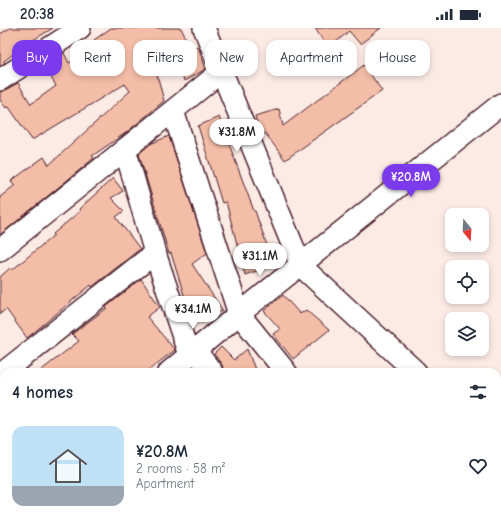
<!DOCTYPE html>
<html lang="en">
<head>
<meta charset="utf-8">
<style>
	body { margin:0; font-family:"Comic Neue",sans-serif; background:#f6f6f7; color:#1f2937; height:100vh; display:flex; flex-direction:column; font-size:15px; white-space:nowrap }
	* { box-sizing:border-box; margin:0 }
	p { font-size:13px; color:#747a83 }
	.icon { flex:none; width:22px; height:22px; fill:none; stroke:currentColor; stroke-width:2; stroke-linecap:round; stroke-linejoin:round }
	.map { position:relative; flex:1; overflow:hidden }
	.sheet { position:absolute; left:0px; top:340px; width:501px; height:156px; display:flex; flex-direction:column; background:#fff; border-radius:12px 12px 0 0; box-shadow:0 2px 6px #0003 }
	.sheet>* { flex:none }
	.guide { position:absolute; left:12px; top:12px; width:477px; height:36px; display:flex; gap:8px }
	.needle { width:26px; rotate:162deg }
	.controls { position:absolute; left:445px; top:180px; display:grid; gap:8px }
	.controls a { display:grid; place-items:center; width:44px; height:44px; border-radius:8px; background:#fff; box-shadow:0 2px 6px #0003; font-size:20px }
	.price { position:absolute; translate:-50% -34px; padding:0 9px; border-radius:14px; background:#fff; color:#222; font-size:13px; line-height:26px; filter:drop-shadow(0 1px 2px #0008) }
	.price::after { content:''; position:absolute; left:50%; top:24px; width:12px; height:9px; margin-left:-6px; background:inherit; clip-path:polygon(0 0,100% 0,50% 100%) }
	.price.on { background:#7c3aed; color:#fff }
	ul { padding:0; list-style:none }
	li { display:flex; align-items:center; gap:12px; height:100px; padding:0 12px }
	li span { display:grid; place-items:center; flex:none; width:112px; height:80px; border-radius:12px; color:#555 }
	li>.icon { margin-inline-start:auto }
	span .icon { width:48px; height:48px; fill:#fffc; stroke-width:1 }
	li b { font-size:17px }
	h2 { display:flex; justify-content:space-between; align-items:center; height:48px; padding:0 12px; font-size:17px }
	.chip { padding:0 14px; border-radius:12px; background:#fff; box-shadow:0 2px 6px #0003; font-size:14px; line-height:36px }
	.chip.on { background:#7c3aed; color:#fff }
	.status { display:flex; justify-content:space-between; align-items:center; height:28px; padding:0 20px; background:#fff; direction:ltr }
	.status svg { height:11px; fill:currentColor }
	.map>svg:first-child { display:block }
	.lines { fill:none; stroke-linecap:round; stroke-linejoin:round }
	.stream { stroke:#868da7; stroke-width:5.5 }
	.building { fill:#f4bda8; stroke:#4a1f2b }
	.minor-casing { stroke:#4a1f2b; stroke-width:24 }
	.minor { stroke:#fff; stroke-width:21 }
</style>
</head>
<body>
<div class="status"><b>20:38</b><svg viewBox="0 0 49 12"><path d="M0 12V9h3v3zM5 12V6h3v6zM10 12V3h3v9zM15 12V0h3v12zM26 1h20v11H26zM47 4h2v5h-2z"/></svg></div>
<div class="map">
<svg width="501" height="496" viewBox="0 0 501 496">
	<rect width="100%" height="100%" fill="#fcebe5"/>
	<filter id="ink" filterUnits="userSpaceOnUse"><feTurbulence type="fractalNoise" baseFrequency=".025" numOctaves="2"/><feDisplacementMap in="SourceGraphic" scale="8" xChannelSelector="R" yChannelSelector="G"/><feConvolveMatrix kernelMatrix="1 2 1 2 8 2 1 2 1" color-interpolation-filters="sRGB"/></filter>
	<g filter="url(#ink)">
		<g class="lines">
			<g class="stream">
				<polyline points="0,412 4,422"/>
				<polyline points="40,492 43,496"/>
			</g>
		</g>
		<g class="building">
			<polygon points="10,0 53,0 25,17 4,33 5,35 0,38 0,6"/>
			<polygon points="111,0 181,0 191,21 198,18 206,41 184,53 173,20 152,27 164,73 127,104 92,128 94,130 76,145 0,207 0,169 15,157 11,153 44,129 49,137 130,63 125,56 32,112 8,78 6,80 0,72 0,64 18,55 31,76 56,58 44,38 64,25 69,35 97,17 94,12"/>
			<polygon points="315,0 381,0 360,16 349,3 328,21"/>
			<polygon points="364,37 382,63 285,132 265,105 260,107 255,88 279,81 283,98"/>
			<polygon points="219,89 254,183 255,183 274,237 245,247 226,174 222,175 198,98"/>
			<polygon points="169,108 207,225 192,236 223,283 192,293 171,225 169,226 139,126 150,116"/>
			<polygon points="113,150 123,163 111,170 124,183 116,189 140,221 92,259 91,257 27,310 6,281 0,286 0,249 10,240 12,242 54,207 53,206 80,183 79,181"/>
			<polygon points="141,251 160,279 147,289 175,322 146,344 39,344 79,313 72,306 107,280 106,279"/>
			<polygon points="283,267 300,286 306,282 329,302 293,331 273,306 280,301 264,283"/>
			<polygon points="221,319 234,332 247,321 256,344 224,344 222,337 214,326"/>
		</g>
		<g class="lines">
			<defs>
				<g id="minor">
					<polyline points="204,0 301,238 416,344"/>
					<polyline points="0,52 80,0"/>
					<polyline points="173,83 239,286 286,344"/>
					<polyline points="0,222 222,43"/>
					<polyline points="155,225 189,327"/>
					<polyline points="195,322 212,344"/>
					<polyline points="169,344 239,286 501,76"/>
					<polyline points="0,347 155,225 125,121"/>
					<polyline points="0,362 4,367"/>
					<polyline points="497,418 501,422"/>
					<polyline points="0,451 4,462"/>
					<polyline points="0,484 4,481"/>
					<polyline points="23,492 26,496"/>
					<polyline points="105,492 108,496"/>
					<polyline points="217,492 221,496"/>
					<polyline points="327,492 330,496"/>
					<polyline points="381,496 386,492"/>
				</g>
			</defs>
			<use href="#minor" class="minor-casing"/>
			<use href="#minor" class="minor"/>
		</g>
	</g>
</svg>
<div class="controls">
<a><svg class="needle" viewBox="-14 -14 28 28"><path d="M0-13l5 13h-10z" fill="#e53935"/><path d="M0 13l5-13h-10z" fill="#747a83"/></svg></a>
<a><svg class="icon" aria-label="locate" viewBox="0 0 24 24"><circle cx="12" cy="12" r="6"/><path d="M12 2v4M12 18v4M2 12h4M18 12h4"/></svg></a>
<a><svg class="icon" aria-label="layers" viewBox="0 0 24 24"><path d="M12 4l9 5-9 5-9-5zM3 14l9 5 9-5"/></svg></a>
</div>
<b class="price" style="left:237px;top:125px">¥31.8M</b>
<b class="price on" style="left:411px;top:170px">¥20.8M</b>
<b class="price" style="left:260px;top:249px">¥31.1M</b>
<b class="price" style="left:193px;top:302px">¥34.1M</b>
<div class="guide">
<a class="chip on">Buy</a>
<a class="chip">Rent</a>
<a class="chip">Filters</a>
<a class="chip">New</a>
<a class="chip">Apartment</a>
<a class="chip">House</a>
</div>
<section class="sheet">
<h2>4 homes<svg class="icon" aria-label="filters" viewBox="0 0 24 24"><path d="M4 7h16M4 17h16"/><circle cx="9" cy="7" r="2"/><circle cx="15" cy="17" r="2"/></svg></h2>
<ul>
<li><span style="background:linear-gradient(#bfe0f5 75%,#9aa5b1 0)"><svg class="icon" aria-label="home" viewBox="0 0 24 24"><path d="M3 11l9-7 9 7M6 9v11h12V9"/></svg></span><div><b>¥20.8M</b><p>2 rooms · 58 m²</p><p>Apartment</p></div><svg class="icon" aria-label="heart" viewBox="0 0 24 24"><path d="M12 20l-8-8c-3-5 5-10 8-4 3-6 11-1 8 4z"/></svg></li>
</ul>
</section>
</div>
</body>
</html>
